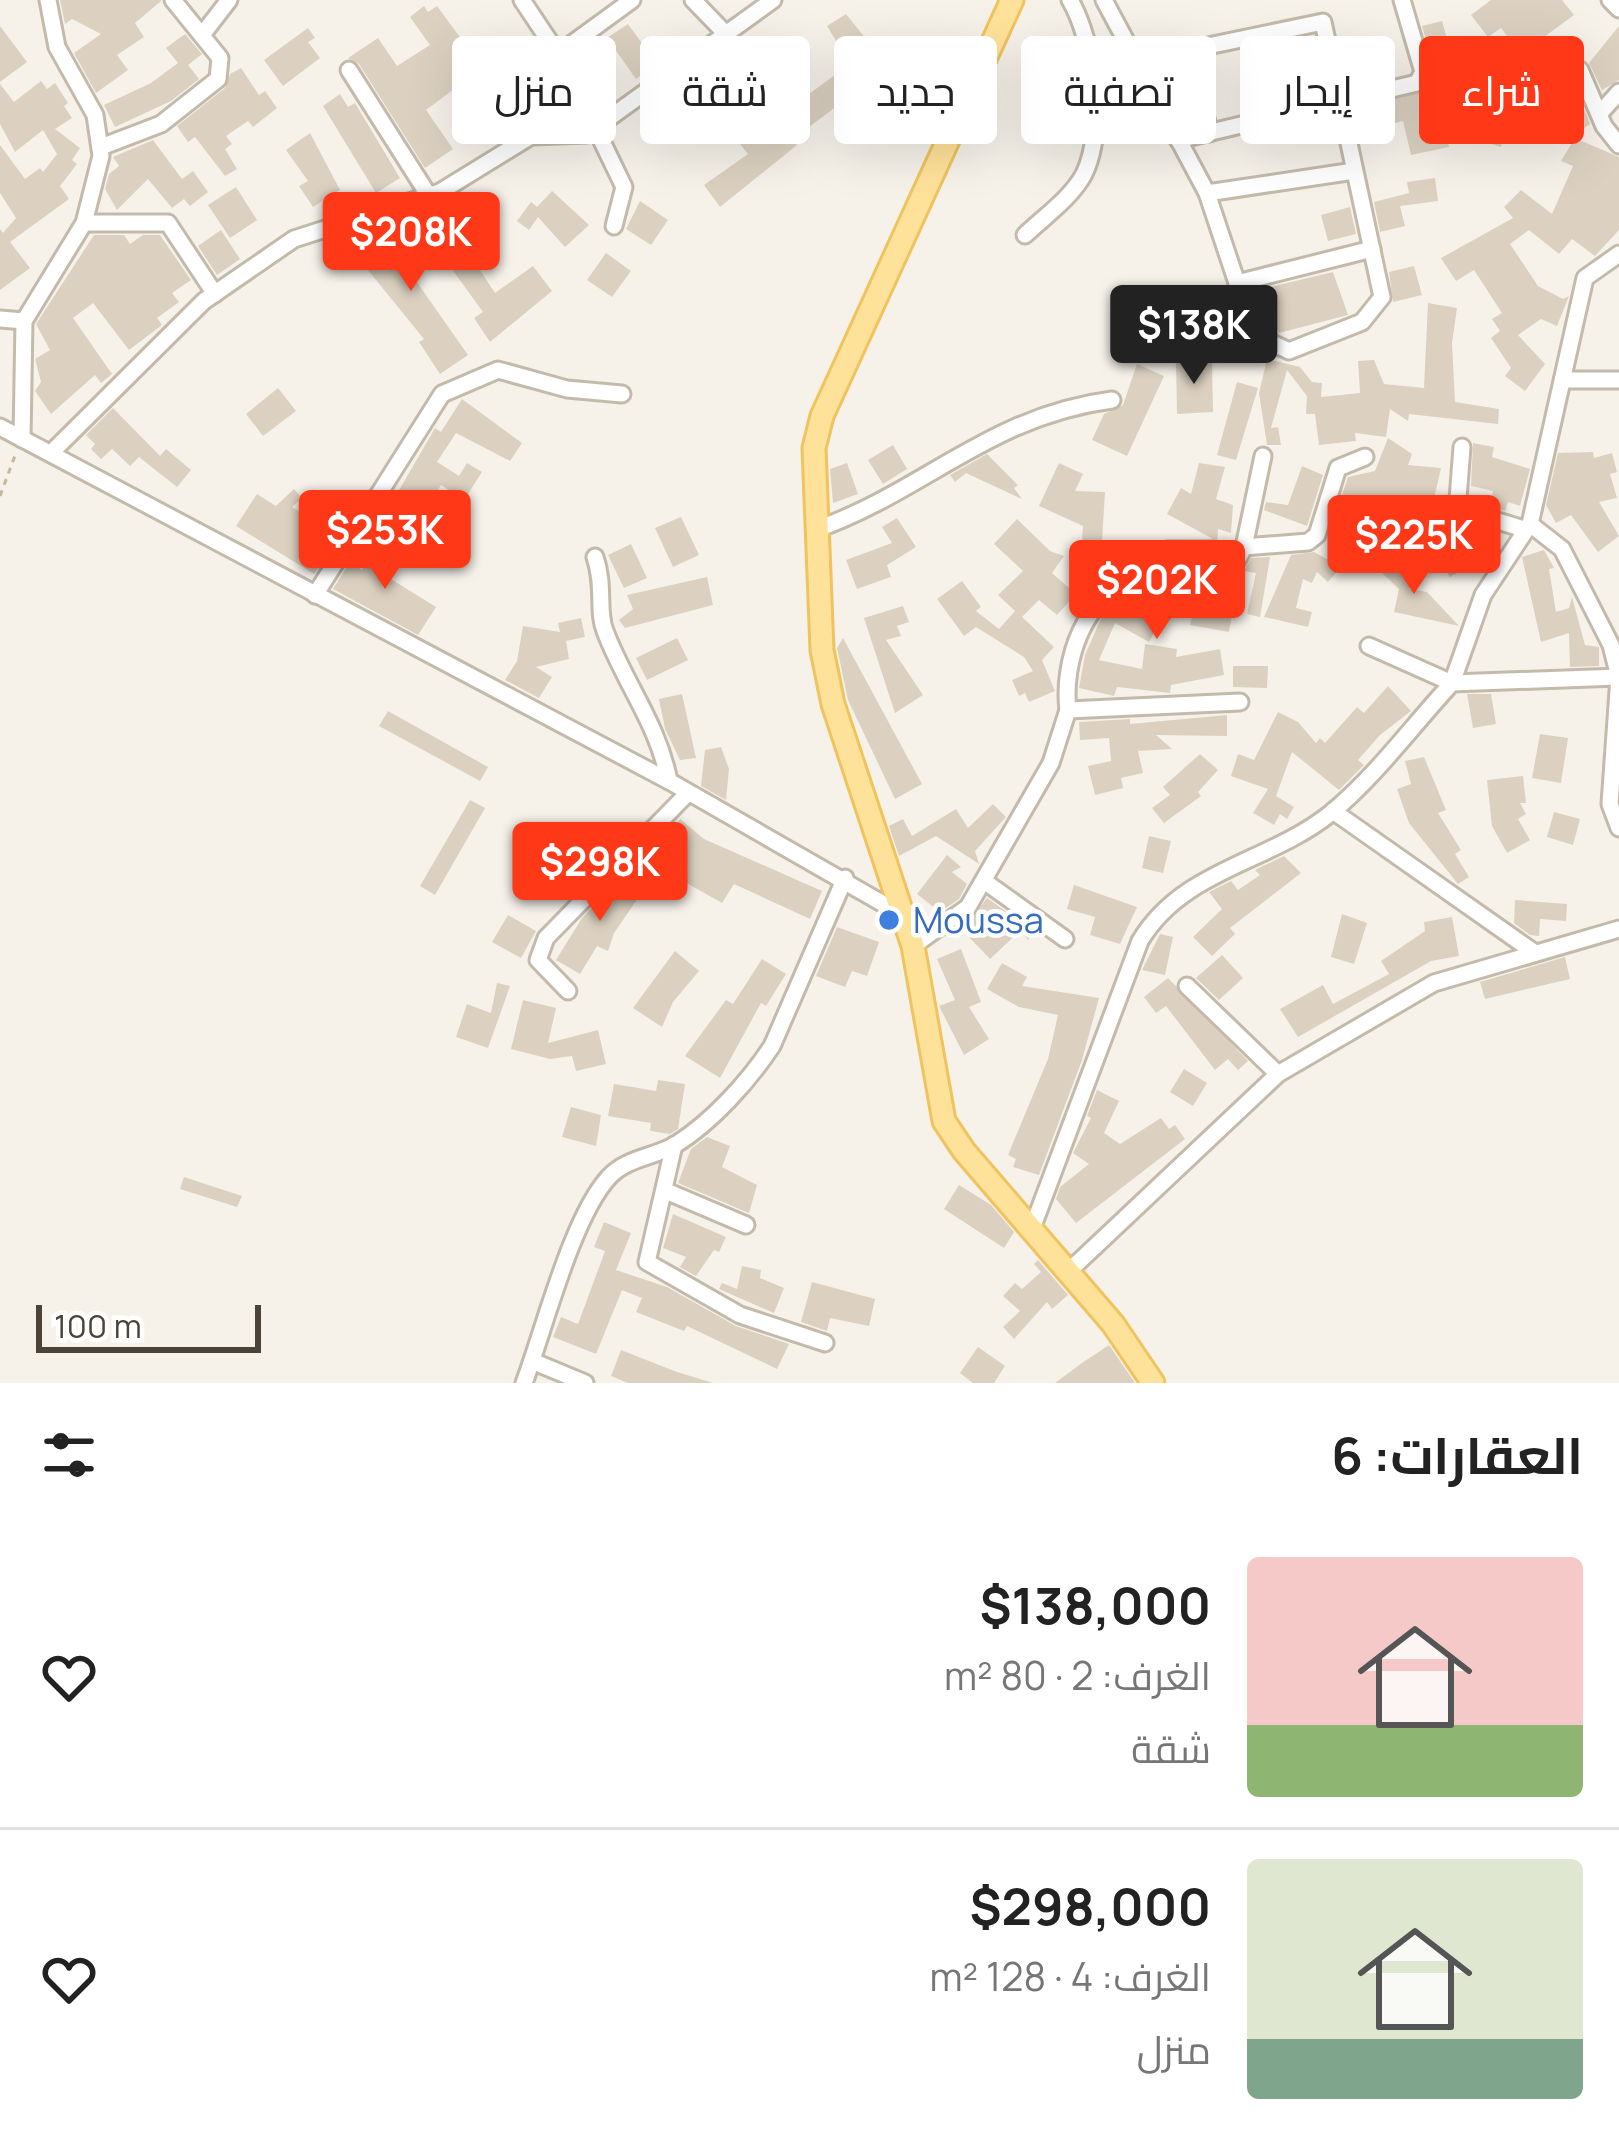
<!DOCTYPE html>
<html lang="ar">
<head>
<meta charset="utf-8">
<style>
	body { margin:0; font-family:Manrope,Cairo,sans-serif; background:#f2f2f2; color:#222; direction:rtl; height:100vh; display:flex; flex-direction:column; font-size:45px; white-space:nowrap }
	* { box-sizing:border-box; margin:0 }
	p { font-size:39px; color:#767676 }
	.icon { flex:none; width:66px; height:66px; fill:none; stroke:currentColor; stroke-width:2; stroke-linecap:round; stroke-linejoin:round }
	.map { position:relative; height:1383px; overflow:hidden; direction:ltr }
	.side { display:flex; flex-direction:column; background:#fff; flex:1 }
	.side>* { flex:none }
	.top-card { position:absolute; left:36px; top:36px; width:1548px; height:108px; direction:rtl; display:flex; gap:24px }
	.scale { position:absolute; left:36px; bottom:30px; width:225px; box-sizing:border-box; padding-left:12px; border:6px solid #4b4337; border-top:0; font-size:33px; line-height:42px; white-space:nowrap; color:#4b4337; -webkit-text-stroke:9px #fff; paint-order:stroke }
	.price { position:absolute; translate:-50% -102px; padding:0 27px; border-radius:12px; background:#ff3918; color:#fff; font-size:39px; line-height:78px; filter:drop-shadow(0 3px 6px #0008) }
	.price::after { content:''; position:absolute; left:50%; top:72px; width:36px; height:27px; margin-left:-18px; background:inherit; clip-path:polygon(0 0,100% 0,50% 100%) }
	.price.on { background:#222; color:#fff }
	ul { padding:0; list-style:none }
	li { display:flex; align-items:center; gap:36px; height:300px; padding:0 36px }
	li+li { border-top:3px solid #e0e0e0 }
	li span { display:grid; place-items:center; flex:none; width:336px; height:240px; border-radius:12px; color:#555 }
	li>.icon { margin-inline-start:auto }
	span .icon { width:144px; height:144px; fill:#fffc; stroke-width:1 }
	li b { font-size:51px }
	h2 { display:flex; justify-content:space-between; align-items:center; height:144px; padding:0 36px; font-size:51px }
	.pill { padding:0 42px; border-radius:12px; background:#fff; box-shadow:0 12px 48px #0002; font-size:42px; line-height:108px }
	.pill.on { background:#ff3918; color:#fff }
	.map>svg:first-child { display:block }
	.building { fill:#dcd1c1 }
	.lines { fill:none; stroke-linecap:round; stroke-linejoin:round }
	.minor-casing { stroke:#c3baab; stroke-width:21 }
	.major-casing { stroke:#f0c35e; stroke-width:27 }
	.path { stroke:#c6b79b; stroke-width:3; stroke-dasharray:6 6; stroke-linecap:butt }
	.minor { stroke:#fff; stroke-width:15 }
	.major { stroke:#ffe29a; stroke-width:21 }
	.shop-dot { fill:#3f7fe0; stroke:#fff; stroke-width:4.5 }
	.labels { text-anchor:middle; stroke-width:9; stroke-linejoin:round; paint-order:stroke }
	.shop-label { font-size:36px; fill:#366cbe; stroke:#fff; text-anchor:start }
</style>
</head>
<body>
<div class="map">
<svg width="1619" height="1383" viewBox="0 0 1619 1383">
	<rect width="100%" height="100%" fill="#f6f2ea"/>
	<g class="building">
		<polygon points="60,0 161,0 161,1 135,23 144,37 117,55 128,70 96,93 74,53 101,34 72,19 65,24"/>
		<polygon points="1491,0 1562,0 1574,15 1544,37 1568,69 1590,124 1579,132 1560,106 1542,123 1518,97 1539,78 1501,28 1488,37 1471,15"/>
		<polygon points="424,6 428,12 437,6 476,59 460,70 466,80 426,110 453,149 425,168 359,64 348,58 378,38 397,66 430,45 410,17"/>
		<polygon points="846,14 895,75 878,88 874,82 849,97 793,139 797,145 720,207 704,185 748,154 740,144 746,138 736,125 765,103 776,118 850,64 827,26"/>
		<polygon points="1442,21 1454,63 1434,67 1422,26"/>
		<polygon points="628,24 657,64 636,79 607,38"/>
		<polygon points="0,26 27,62 0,82"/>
		<polygon points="1619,26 1619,80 1602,90 1589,63"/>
		<polygon points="308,28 315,38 308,42 320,58 283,86 264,60"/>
		<polygon points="185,34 202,54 188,65 199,79 171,101 115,127 104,105 151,83 178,63 166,48"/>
		<polygon points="1475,52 1508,58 1495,118 1509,120 1501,147 1463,135 1474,100 1465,98"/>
		<polygon points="241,68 259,95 265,91 277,108 253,127 248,121 226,136 232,144 225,149 237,169 225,176 195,137 188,142 177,126 225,88 230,74"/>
		<polygon points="41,81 47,89 55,83 68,103 64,106 72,118 55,129 80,148 72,160 77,164 60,186 69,199 10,242 30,268 0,290 0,229 3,233 16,218 0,193 0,145 25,179 40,168 43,172 57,154 43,130 15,152 0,124 0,84 14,102"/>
		<polygon points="562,82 580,108 554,123 537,98"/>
		<polygon points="1435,86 1449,147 1411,155 1403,121 1359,133 1354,110"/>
		<polygon points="340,94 348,107 355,103 400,178 376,193 323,106"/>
		<polygon points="310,133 340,190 313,207 299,186 308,181 286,150"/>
		<polygon points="1575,138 1619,157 1619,230 1595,256 1572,239 1559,254 1529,230 1510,244 1538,286 1563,299 1569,296 1557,326 1541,319 1518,335 1545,364 1525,391 1505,376 1511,368 1491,338 1500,331 1492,319 1502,313 1474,270 1456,281 1441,258 1513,218 1504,207 1521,190 1552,214 1573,166 1561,161"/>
		<polygon points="153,140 182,179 193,171 208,192 190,206 184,199 172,208 148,179 117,210 105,189 109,174 119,166 113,157"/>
		<polygon points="1435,178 1438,201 1400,206 1405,226 1380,232 1374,202 1409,193 1407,182"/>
		<polygon points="236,187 257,220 230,238 208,205"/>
		<polygon points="552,191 589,225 565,247 538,217 529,230 517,221 531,202 537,207"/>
		<polygon points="640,201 668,220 651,245 626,229"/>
		<polygon points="1350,207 1356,234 1328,241 1321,215"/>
		<polygon points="221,230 240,259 217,275 198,246"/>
		<polygon points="376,231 388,249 412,231 431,255 409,271 468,355 440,374 419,342 424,339 350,248"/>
		<polygon points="94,235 124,235 130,244 143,235 160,235 191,280 172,293 179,302 157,318 162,325 129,350 93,303 73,318 112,374 101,383 95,375 51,414 35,391 41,382 35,359 50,350 36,324"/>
		<polygon points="465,240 485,266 480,270 495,293 533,266 552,291 490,342 474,318 483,312 443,257"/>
		<polygon points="606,253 631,271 612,297 587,280"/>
		<polygon points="1414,266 1422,295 1393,302 1389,272"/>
		<polygon points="1333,272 1348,315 1279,333 1266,310 1275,307 1270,287"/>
		<polygon points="1428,303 1457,308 1452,343 1455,402 1499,409 1498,424 1409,414 1408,421 1390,409 1386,437 1355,433 1356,441 1319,445 1315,414 1306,414 1307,396 1287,370 1271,428 1278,427 1281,445 1267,445 1259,393 1267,359 1300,367 1312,382 1322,383 1321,397 1360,393 1358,361 1374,360 1384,384 1424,388"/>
		<polygon points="1212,361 1213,412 1177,414 1176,362"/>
		<polygon points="1137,364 1164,376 1127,456 1092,440 1104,414 1123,405"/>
		<polygon points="1237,382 1258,388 1236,460 1217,455"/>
		<polygon points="278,388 296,411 263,436 246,414"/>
		<polygon points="462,399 522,443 510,461 456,433 437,462 459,476 467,463 482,472 464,500 441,485 418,522 391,504 435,428 441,432"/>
		<polygon points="113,408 160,456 166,449 191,470 177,487 139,457 130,466 112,449 101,459 91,449 95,444 86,435"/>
		<polygon points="1388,438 1412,454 1408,465 1441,468 1433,503 1342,495 1348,477 1375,471"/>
		<polygon points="1473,443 1494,447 1492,457 1530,469 1520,506 1508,502 1505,511 1489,506 1493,491 1471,486"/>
		<polygon points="893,445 907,469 883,484 868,460"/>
		<polygon points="1593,452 1594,458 1612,453 1617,472 1610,474 1617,498 1599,502 1619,536 1598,552 1571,515 1556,523 1546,505 1558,453"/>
		<polygon points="987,454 1018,485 1014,488 1022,499 966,473 955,482 950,475"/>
		<polygon points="847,463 858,494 833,503 830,469"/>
		<polygon points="1059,463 1083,474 1075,491 1105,492 1102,541 1082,540 1083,526 1039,506"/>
		<polygon points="1199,463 1225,467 1216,499 1233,505 1231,533 1218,529 1216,565 1165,565 1165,539 1213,539 1167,514 1181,488 1191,494"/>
		<polygon points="1302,466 1323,475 1307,526 1264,510 1266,502 1288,505"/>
		<polygon points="294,489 302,498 292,507 318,523 314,530 331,548 314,574 236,526 257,494 276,506"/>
		<polygon points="1341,498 1393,530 1378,554 1350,536 1348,541 1330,534"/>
		<polygon points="681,517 699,555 673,567 655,528"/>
		<polygon points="897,518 916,547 887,565 891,577 857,589 846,560 892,543 882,527"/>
		<polygon points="1017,519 1050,551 1064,556 1052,573 1076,594 1057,615 1039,600 1022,617 1054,647 1042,660 1055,691 1029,702 1025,693 1019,696 1012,680 1033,671 1024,657 976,627 964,636 937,599 962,581 981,607 976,611 999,629 1015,611 998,595 1023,571 994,544"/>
		<polygon points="1454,539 1462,552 1457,555 1462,570 1450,577 1443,566 1431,574 1414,549 1426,541 1433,552"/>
		<polygon points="378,544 399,556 386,576 436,607 418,635 333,589 350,562 362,570"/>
		<polygon points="631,544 647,578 624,588 608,555"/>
		<polygon points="1544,550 1554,568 1549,569 1556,612 1569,608 1572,597 1585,645 1599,647 1599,666 1570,667 1569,633 1541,642 1522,557"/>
		<polygon points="1314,552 1341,567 1328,582 1317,572 1312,583 1303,579 1296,608 1312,612 1308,627 1264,617 1291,555"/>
		<polygon points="1270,557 1260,617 1247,614 1256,573 1244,571 1251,558"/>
		<polygon points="1391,560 1417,583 1409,589 1427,592 1459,626 1394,612 1399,589 1380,571"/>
		<polygon points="707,577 713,605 625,628 619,620 633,609 627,595"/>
		<polygon points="1154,589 1226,589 1223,607 1233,609 1229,632 1190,625 1192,617 1166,610 1149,642 1115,623 1099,660 1142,669 1145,644 1177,649 1176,657 1220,649 1224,675 1171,685 1170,693 1117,687 1114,696 1079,688 1085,655 1100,621 1111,608 1127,617 1132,594"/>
		<polygon points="903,606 909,622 897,626 901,636 886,640 923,695 895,713 864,618"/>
		<polygon points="581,618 585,637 566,641 569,659 536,667 552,677 539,698 505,680 517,661 523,626 560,632 558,623"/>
		<polygon points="677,638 688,660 647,680 636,658"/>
		<polygon points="843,638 922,784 895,799 848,700 837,648"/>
		<polygon points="1233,666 1268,666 1267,688 1233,687"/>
		<polygon points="1388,686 1411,711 1380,735 1358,760 1364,765 1339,790 1292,752 1276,796 1294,807 1287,819 1280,814 1274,825 1253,813 1268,789 1231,776 1238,754 1254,760 1278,712 1298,722 1316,743 1320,738 1325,743 1357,707 1364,713"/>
		<polygon points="682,694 696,758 680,760 665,729 659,699"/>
		<polygon points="1467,694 1491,694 1496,724 1473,728"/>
		<polygon points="388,711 488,767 480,781 379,726"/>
		<polygon points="1227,715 1227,736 1156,735 1172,749 1138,751 1143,773 1121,778 1123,788 1095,795 1088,766 1111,761 1109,738 1080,740 1079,722 1130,719 1130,724"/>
		<polygon points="1540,734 1568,738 1561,783 1532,778"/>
		<polygon points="721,747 729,769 726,800 701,786 705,750"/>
		<polygon points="1200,754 1218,770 1198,792 1201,796 1164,823 1152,808 1170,795 1163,787"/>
		<polygon points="1424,757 1446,810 1438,813 1461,850 1455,854 1469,877 1458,884 1409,823 1397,789 1411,784 1405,761"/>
		<polygon points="1523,776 1526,803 1520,803 1526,814 1518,819 1530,840 1507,853 1492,826 1487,780"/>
		<polygon points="470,800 485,808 435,895 420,886"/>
		<polygon points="993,804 1006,817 975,851 979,864 936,836 899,856 889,826 903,819 912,836 956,809 968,828"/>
		<polygon points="1554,812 1580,819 1573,845 1547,837"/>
		<polygon points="680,819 704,839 822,891 810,919 734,884 722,903 690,885 680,876 688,867 661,850"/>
		<polygon points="1149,836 1171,841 1163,873 1142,868"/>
		<polygon points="947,855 961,867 952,872 967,884 959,899 940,912 917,894"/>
		<polygon points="1284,856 1301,873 1230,928 1235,934 1212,956 1193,937 1222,909 1209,892 1231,881 1238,890 1260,875 1255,870"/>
		<polygon points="625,874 645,888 614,933 608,951 597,946 580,974 556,960 582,918"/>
		<polygon points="1074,885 1137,907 1120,944 1090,935 1095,917 1067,909"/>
		<polygon points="987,898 1035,932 1028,940 1020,931 990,959 965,933 975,928 968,922"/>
		<polygon points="1515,900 1567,904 1566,921 1540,919 1539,936 1530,935 1514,923"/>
		<polygon points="1342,914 1367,923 1354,964 1331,957"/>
		<polygon points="508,915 536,931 521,958 492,942"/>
		<polygon points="1452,917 1459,956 1431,961 1298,1037 1280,1009 1323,985 1333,1004 1389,974 1381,961 1425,931 1424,922"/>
		<polygon points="837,927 879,942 867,976 852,971 845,987 816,976"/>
		<polygon points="1160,934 1173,937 1165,975 1142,970"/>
		<polygon points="961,949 981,1002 969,1007 989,1039 964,1055 939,1006 955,1000 937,959"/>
		<polygon points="675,951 699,971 673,1002 662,1027 633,1008"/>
		<polygon points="1222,955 1243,978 1219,1000 1196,978"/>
		<polygon points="1565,957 1570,979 1485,999 1480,982"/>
		<polygon points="762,959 786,974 766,1006 761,1003 720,1078 685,1056 726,1000 733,1004"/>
		<polygon points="1002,963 1027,977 1022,986 1099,998 1082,1060 1039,1175 1013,1167 1016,1159 1008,1155 1048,1059 1058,1015 1019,1007 987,989"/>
		<polygon points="1168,978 1248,1061 1238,1070 1228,1059 1215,1070 1166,1006 1156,1013 1144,997"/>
		<polygon points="497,983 510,986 488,1048 456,1037 467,1004 491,1013"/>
		<polygon points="523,1000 556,1008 548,1043 598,1030 606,1064 576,1071 572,1056 550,1059 511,1049"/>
		<polygon points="1184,1069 1207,1083 1193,1106 1170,1092"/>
		<polygon points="658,1080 685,1084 678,1129 670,1134 650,1131 651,1123 608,1116 614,1084 656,1091"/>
		<polygon points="1097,1090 1119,1101 1104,1133 1120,1144 1161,1118 1169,1129 1175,1125 1185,1139 1076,1223 1056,1199 1060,1187 1089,1164 1073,1153 1091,1118 1087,1116"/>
		<polygon points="571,1107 601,1115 596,1146 562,1137"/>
		<polygon points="707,1137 730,1146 722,1167 757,1185 749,1213 678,1183 691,1149"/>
		<polygon points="184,1177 242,1196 237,1207 180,1189"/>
		<polygon points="959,1185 991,1205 1014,1232 1004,1248 944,1209"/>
		<polygon points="673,1214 726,1237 719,1252 714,1250 696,1276 680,1267 686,1257 663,1248"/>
		<polygon points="604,1222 631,1233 616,1270 667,1287 736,1326 789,1344 777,1369 687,1326 684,1331 636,1312 642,1298 622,1290 596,1354 553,1337 561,1317 578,1324 605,1251 594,1247"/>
		<polygon points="1038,1260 1068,1295 1052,1309 1047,1302 1014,1339 1003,1327 1020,1311 1003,1296 1015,1283 1022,1289 1041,1272 1034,1264"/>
		<polygon points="742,1266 761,1270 760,1278 784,1288 774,1313 719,1289 722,1283 737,1289"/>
		<polygon points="812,1282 875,1299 869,1326 830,1318 827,1331 801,1322"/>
		<polygon points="1109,1345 1135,1383 1055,1383 1082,1363"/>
		<polygon points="978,1347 1005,1366 994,1383 973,1383 960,1373"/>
		<polygon points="621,1350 677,1372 713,1383 628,1383 611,1376"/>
	</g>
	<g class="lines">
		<defs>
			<g id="minor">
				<polyline points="522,0 604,123"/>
				<polyline points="693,0 726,34"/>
				<polyline points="1104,0 1207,193 1237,283 1270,342 1289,351 1362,322 1382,297 1323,22 1136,61"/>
				<polyline points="1610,0 1619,9"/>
				<polyline points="202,35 229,0"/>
				<polyline points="1192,49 1209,133"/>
				<polyline points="558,54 632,0"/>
				<polyline points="349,70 429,196"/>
				<polyline points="1580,70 1604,126 1619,145"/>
				<polyline points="1601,112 1619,92"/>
				<polyline points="596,129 624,187 614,226"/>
				<polyline points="1178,140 1417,83 1423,72 1402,0"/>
				<polyline points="101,147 161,124 218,79 220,58 173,0"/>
				<polyline points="1207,193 1354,171"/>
				<polyline points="84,223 168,223 215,294"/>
				<path d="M 1025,235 C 1044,217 1072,197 1084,174 C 1106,129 1094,41 1070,0"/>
				<polyline points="1619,254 1585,278 1530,524 1562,549 1611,645 1619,677 1610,804 1619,828"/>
				<polyline points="1237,283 1372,249"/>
				<polyline points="0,319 24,321"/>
				<polyline points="1565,380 1619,380"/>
				<polyline points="0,427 669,781 901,914"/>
				<polyline points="22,439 24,321 84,223 101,156 95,115 57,47 48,0"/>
				<polyline points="1462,447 1458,499 1462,510 1524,529"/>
				<polyline points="53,451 204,301 294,239 440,192 531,136 587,134 773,0"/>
				<path d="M 815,530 C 925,491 989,416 1112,400"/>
				<polyline points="1244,547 1263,456"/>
				<path d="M 595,557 C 605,586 597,612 605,631 C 625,684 658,724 669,781"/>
				<polyline points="315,595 442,394 498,370 567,389 622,394"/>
				<polyline points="1369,646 1452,683 1483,595 1530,524"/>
				<path d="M 1068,710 C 1062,663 1084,593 1137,579 C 1181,568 1219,606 1244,547 L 1308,542 L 1317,535 L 1338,468 L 1365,457"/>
				<polyline points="1333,811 1535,953"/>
				<polyline points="984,881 1065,939"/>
				<polyline points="913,946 968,907 1051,763 1068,710 1240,702"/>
				<polyline points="1187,986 1278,1074"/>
				<polyline points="568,991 538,960 546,938 687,794"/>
				<polyline points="674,1145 647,1262 740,1315 825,1343"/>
				<polyline points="666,1191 746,1225"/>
				<path d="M 1033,1226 L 1140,941 C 1183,869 1269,863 1331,813 C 1375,777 1413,725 1452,683 L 1619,677"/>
				<polyline points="1069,1271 1278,1074 1434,983 1619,929"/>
				<polyline points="532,1361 585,1383"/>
				<path d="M 524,1383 C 544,1330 572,1217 609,1177 C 626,1158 654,1157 675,1145 C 712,1122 748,1082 772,1046 L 845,878"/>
			</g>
			<polyline id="major" points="1012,0 822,416 814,448 822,650 833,704 913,946 944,1121 964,1151 1113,1324 1153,1383"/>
		</defs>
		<use href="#minor" class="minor-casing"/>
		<use href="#major" class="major-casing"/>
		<polyline class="path" points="0,496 16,453"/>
		<use href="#minor" class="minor"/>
		<use href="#major" class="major"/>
	</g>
	<circle class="shop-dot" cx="889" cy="920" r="12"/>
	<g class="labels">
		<g class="shop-label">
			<text x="913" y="933">Moussa</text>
		</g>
	</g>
</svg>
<div class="scale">100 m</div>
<b class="price" style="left:411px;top:294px">$208K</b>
<b class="price on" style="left:1194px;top:387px">$138K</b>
<b class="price" style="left:385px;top:592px">$253K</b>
<b class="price" style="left:1414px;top:597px">$225K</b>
<b class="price" style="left:1157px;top:642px">$202K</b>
<b class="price" style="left:600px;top:924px">$298K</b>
<div class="top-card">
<a class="pill on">شراء</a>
<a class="pill">إيجار</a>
<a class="pill">تصفية</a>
<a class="pill">جديد</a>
<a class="pill">شقة</a>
<a class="pill">منزل</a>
</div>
</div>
<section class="side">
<h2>العقارات: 6<svg class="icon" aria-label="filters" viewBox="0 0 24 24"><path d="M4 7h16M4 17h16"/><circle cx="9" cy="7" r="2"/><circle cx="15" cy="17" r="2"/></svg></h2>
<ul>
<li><span style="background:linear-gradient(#f6c9c9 70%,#8fb573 0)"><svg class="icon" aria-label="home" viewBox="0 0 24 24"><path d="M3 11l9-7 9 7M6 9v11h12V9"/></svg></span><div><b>$138,000</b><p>الغرف: 2 · 80 m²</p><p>شقة</p></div><svg class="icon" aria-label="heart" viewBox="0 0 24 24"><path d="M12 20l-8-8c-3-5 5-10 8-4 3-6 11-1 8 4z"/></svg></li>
<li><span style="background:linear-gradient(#dfe7d0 75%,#7fa58c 0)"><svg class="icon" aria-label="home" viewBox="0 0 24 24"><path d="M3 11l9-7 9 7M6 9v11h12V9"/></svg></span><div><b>$298,000</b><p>الغرف: 4 · 128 m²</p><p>منزل</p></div><svg class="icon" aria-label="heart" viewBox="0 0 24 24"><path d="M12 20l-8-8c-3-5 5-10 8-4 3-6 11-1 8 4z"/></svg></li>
</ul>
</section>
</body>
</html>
